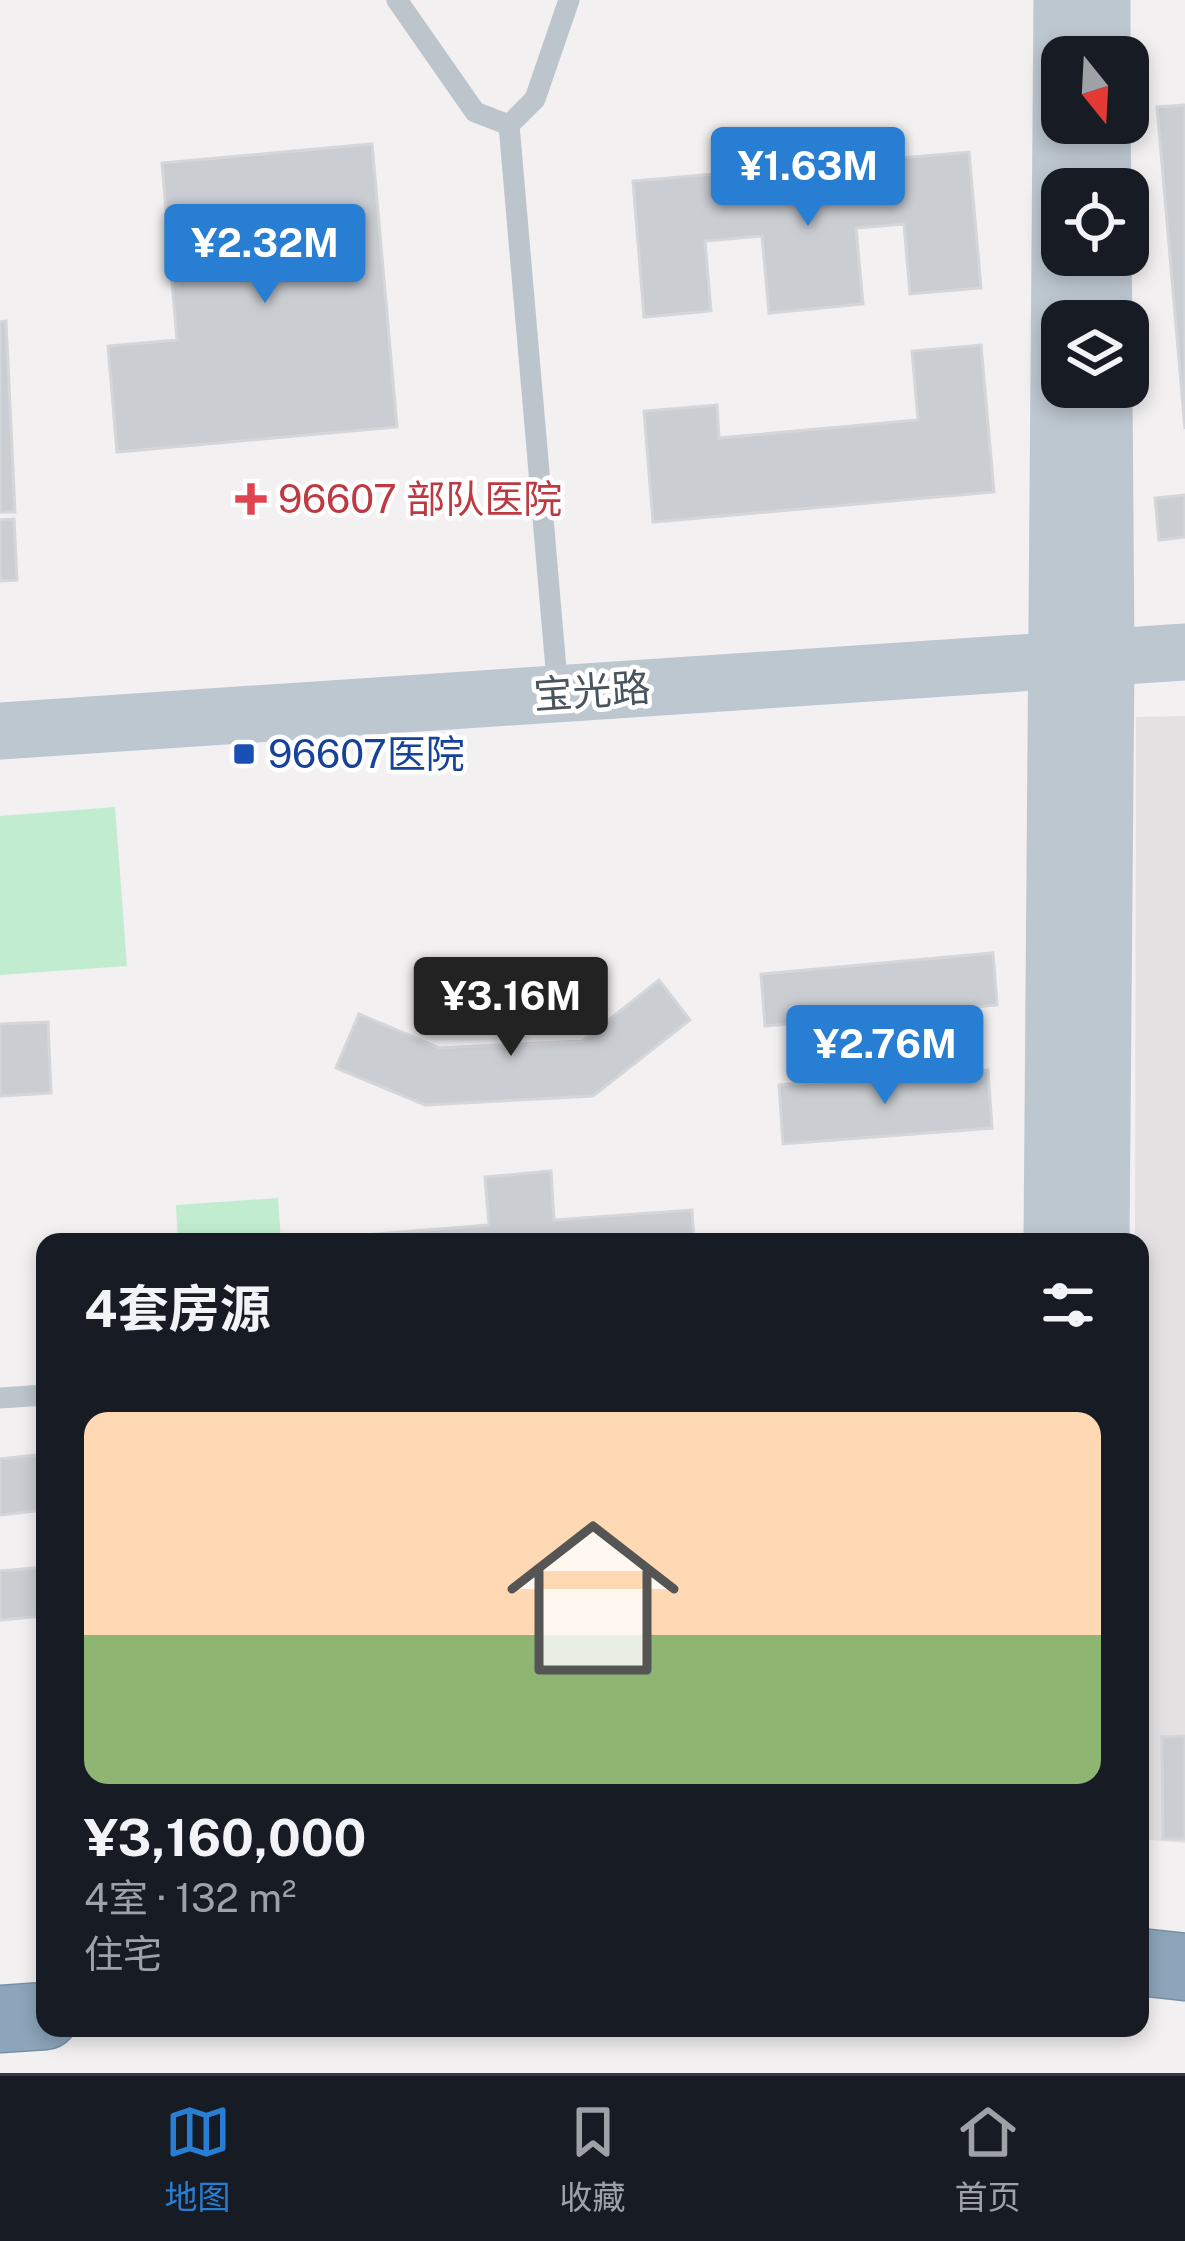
<!DOCTYPE html>
<html lang="zh">
<head>
<meta charset="utf-8">
<style>
	body { margin:0; font-family:"Public Sans","Noto Sans SC",sans-serif; background:#242831; color:#f1f3f6; height:100vh; display:flex; flex-direction:column; font-size:45px; white-space:nowrap }
	* { box-sizing:border-box; margin:0 }
	p { font-size:39px; color:#9ea1a6 }
	.icon { flex:none; width:66px; height:66px; fill:none; stroke:currentColor; stroke-width:2; stroke-linecap:round; stroke-linejoin:round }
	.map { position:relative; flex:1; overflow:hidden }
	.details { position:absolute; left:36px; top:1233px; width:1113px; height:804px; display:flex; flex-direction:column; background:#171b24; border-radius:24px; box-shadow:0 6px 18px #0003 }
	.details>* { flex:none }
	.needle { width:78px; rotate:162deg }
	.controls { position:absolute; left:1041px; top:36px; display:grid; gap:24px }
	.controls a { display:grid; place-items:center; width:108px; height:108px; border-radius:24px; background:#171b24; box-shadow:0 6px 18px #0003; font-size:60px }
	.price { position:absolute; translate:-50% -102px; padding:0 27px; border-radius:12px; background:#287ed3; color:#fff; font-size:39px; line-height:78px; filter:drop-shadow(0 3px 6px #0008) }
	.price::after { content:''; position:absolute; left:50%; top:72px; width:36px; height:27px; margin-left:-18px; background:inherit; clip-path:polygon(0 0,100% 0,50% 100%) }
	.price.current { background:#222; color:#fff }
	ul { padding:0; list-style:none }
	li { display:grid; align-content:center; gap:24px; height:636px; padding:0 48px }
	li span { display:grid; place-items:center; height:372px; border-radius:24px; color:#555 }
	li>.icon { margin-inline-start:auto }
	span .icon { width:216px; height:216px; fill:#fffc; stroke-width:1 }
	li b { font-size:51px }
	h2 { display:flex; justify-content:space-between; align-items:center; height:144px; padding:0 48px; font-size:51px }
	.tab-bar { display:flex; justify-content:space-around; align-items:center; height:168px; border-top:3px solid #363941; background:#171b24; font-size:33px; color:#9ea1a6 }
	.tab-bar a { display:grid; justify-items:center; gap:6px }
	.tab-bar .current { color:#287ed3 }
	.map>svg:first-child { display:block }
	.education { fill:#e3e1e1 }
	.green { fill:#c2ecd0 }
	.building { fill:#cacdd2; stroke:#d4d6da; stroke-width:3 }
	.lines { fill:none; stroke-linecap:round; stroke-linejoin:round }
	.highway-casing { stroke:#7790a6; stroke-width:69 }
	.lane { stroke:#bcc5cb; stroke-width:21 }
	.secondary { stroke:#bdc7d0; stroke-width:57 }
	.highway { stroke:#8ca5ba; stroke-width:66 }
	.health-dot { fill:#e0444e; stroke:#fff; stroke-width:4.5 }
	.transit-dot { fill:#1a4fb4; stroke:#fff; stroke-width:4.5 }
	.labels { text-anchor:middle; stroke-width:9; stroke-linejoin:round; paint-order:stroke }
	.health-label { font-size:39px; fill:#be3a42; stroke:#fff; text-anchor:start }
	.street-label { font-size:39px; fill:#49545c; stroke:#fff }
	.transit-label { font-size:39px; fill:#164399; stroke:#fff; text-anchor:start }
</style>
</head>
<body>
<div class="map">
<svg width="1185" height="2073" viewBox="0 0 1185 2073">
	<rect width="100%" height="100%" fill="#f2f0f0"/>
	<polygon class="education" points="1185,716 1185,1843 1140,1839 1140,1242 1135,1242 1136,717"/>
	<g class="green">
		<polygon points="115,807 127,966 0,975 0,816"/>
		<polygon points="278,1198 281,1242 178,1242 176,1205"/>
	</g>
	<g class="building">
		<polygon points="1185,105 1185,429 1157,107"/>
		<polygon points="372,144 397,427 117,452 108,346 177,340 162,163"/>
		<polygon points="969,152 981,288 910,294 904,224 856,228 863,304 769,313 762,236 705,241 711,311 644,317 633,181"/>
		<polygon points="6,321 15,512 0,512 0,322"/>
		<polygon points="981,345 994,492 653,522 644,411 717,405 719,438 918,420 912,351"/>
		<polygon points="1185,495 1185,537 1159,540 1155,498"/>
		<polygon points="14,519 17,580 0,581 0,520"/>
		<polygon points="993,953 997,1005 765,1026 761,974"/>
		<polygon points="659,980 690,1020 593,1096 425,1105 336,1068 359,1014 439,1048 582,1041"/>
		<polygon points="48,1022 51,1093 0,1096 0,1024"/>
		<polygon points="988,1070 992,1128 783,1144 779,1085"/>
		<polygon points="551,1171 554,1220 692,1210 694,1242 364,1242 363,1235 489,1225 485,1177"/>
		<polygon points="45,1454 45,1510 0,1515 0,1459"/>
		<polygon points="45,1567 45,1616 0,1620 0,1571"/>
		<polygon points="1185,1736 1185,1839 1163,1839 1162,1737"/>
	</g>
	<g class="lines">
		<defs>
			<g id="highway">
				<polyline points="1140,1962 1185,1967"/>
				<polyline points="0,2019 45,2016"/>
			</g>
		</defs>
		<use href="#highway" class="highway-casing"/>
		<g class="lane">
			<polyline points="397,0 475,112 509,125"/>
			<polyline points="509,125 558,692"/>
			<polyline points="509,125 535,99 569,0"/>
			<polyline points="0,1398 45,1395"/>
		</g>
		<g class="secondary">
			<polyline points="1102,0 1102,57"/>
			<polyline points="1102,123 1103,189"/>
			<polyline points="1103,255 1104,321"/>
			<polyline points="0,731 1185,652"/>
			<polyline points="1052,1242 1062,0"/>
			<polyline points="1101,1242 1106,657 1104,387"/>
		</g>
		<use href="#highway" class="highway"/>
	</g>
	<path class="health-dot" d="M245 481h12v12h12v12h-12v12h-12v-12h-12v-12h12z"/>
	<rect class="transit-dot" x="232" y="742" width="24" height="24" rx="6"/>
	<g class="labels">
		<g class="health-label">
			<text x="278" y="513">96607 部队医院</text>
		</g>
		<g class="street-label">
			<text transform="translate(592 691) rotate(-4)" y="14">宝光路</text>
		</g>
		<g class="transit-label">
			<text x="268" y="768">96607医院</text>
		</g>
	</g>
</svg>
<div class="controls">
<a><svg class="needle" viewBox="-14 -14 28 28"><path d="M0-13l5 13h-10z" fill="#e53935"/><path d="M0 13l5-13h-10z" fill="#9ea1a6"/></svg></a>
<a><svg class="icon" aria-label="locate" viewBox="0 0 24 24"><circle cx="12" cy="12" r="6"/><path d="M12 2v4M12 18v4M2 12h4M18 12h4"/></svg></a>
<a><svg class="icon" aria-label="layers" viewBox="0 0 24 24"><path d="M12 4l9 5-9 5-9-5zM3 14l9 5 9-5"/></svg></a>
</div>
<b class="price" style="left:808px;top:229px">¥1.63M</b>
<b class="price" style="left:265px;top:306px">¥2.32M</b>
<b class="price current" style="left:511px;top:1059px">¥3.16M</b>
<b class="price" style="left:885px;top:1107px">¥2.76M</b>
<section class="details">
<h2>4套房源<svg class="icon" aria-label="filters" viewBox="0 0 24 24"><path d="M4 7h16M4 17h16"/><circle cx="9" cy="7" r="2"/><circle cx="15" cy="17" r="2"/></svg></h2>
<ul>
<li><span style="background:linear-gradient(#ffd9b3 60%,#8fb573 0)"><svg class="icon" aria-label="home" viewBox="0 0 24 24"><path d="M3 11l9-7 9 7M6 9v11h12V9"/></svg></span><div><b>¥3,160,000</b><p>4室 · 132 m²</p><p>住宅</p></div></li>
</ul>
</section>
</div>
<nav class="tab-bar">
<a class="current"><svg class="icon" aria-label="map" viewBox="0 0 24 24"><path d="M3 6l6-2 6 2 6-2v14l-6 2-6-2-6 2zM9 4v14M15 6v14"/></svg>地图</a>
<a><svg class="icon" aria-label="saved" viewBox="0 0 24 24"><path d="M7 4h10v16l-5-4-5 4z"/></svg>收藏</a>
<a><svg class="icon" aria-label="home" viewBox="0 0 24 24"><path d="M3 11l9-7 9 7M6 9v11h12V9"/></svg>首页</a>
</nav>
</body>
</html>
